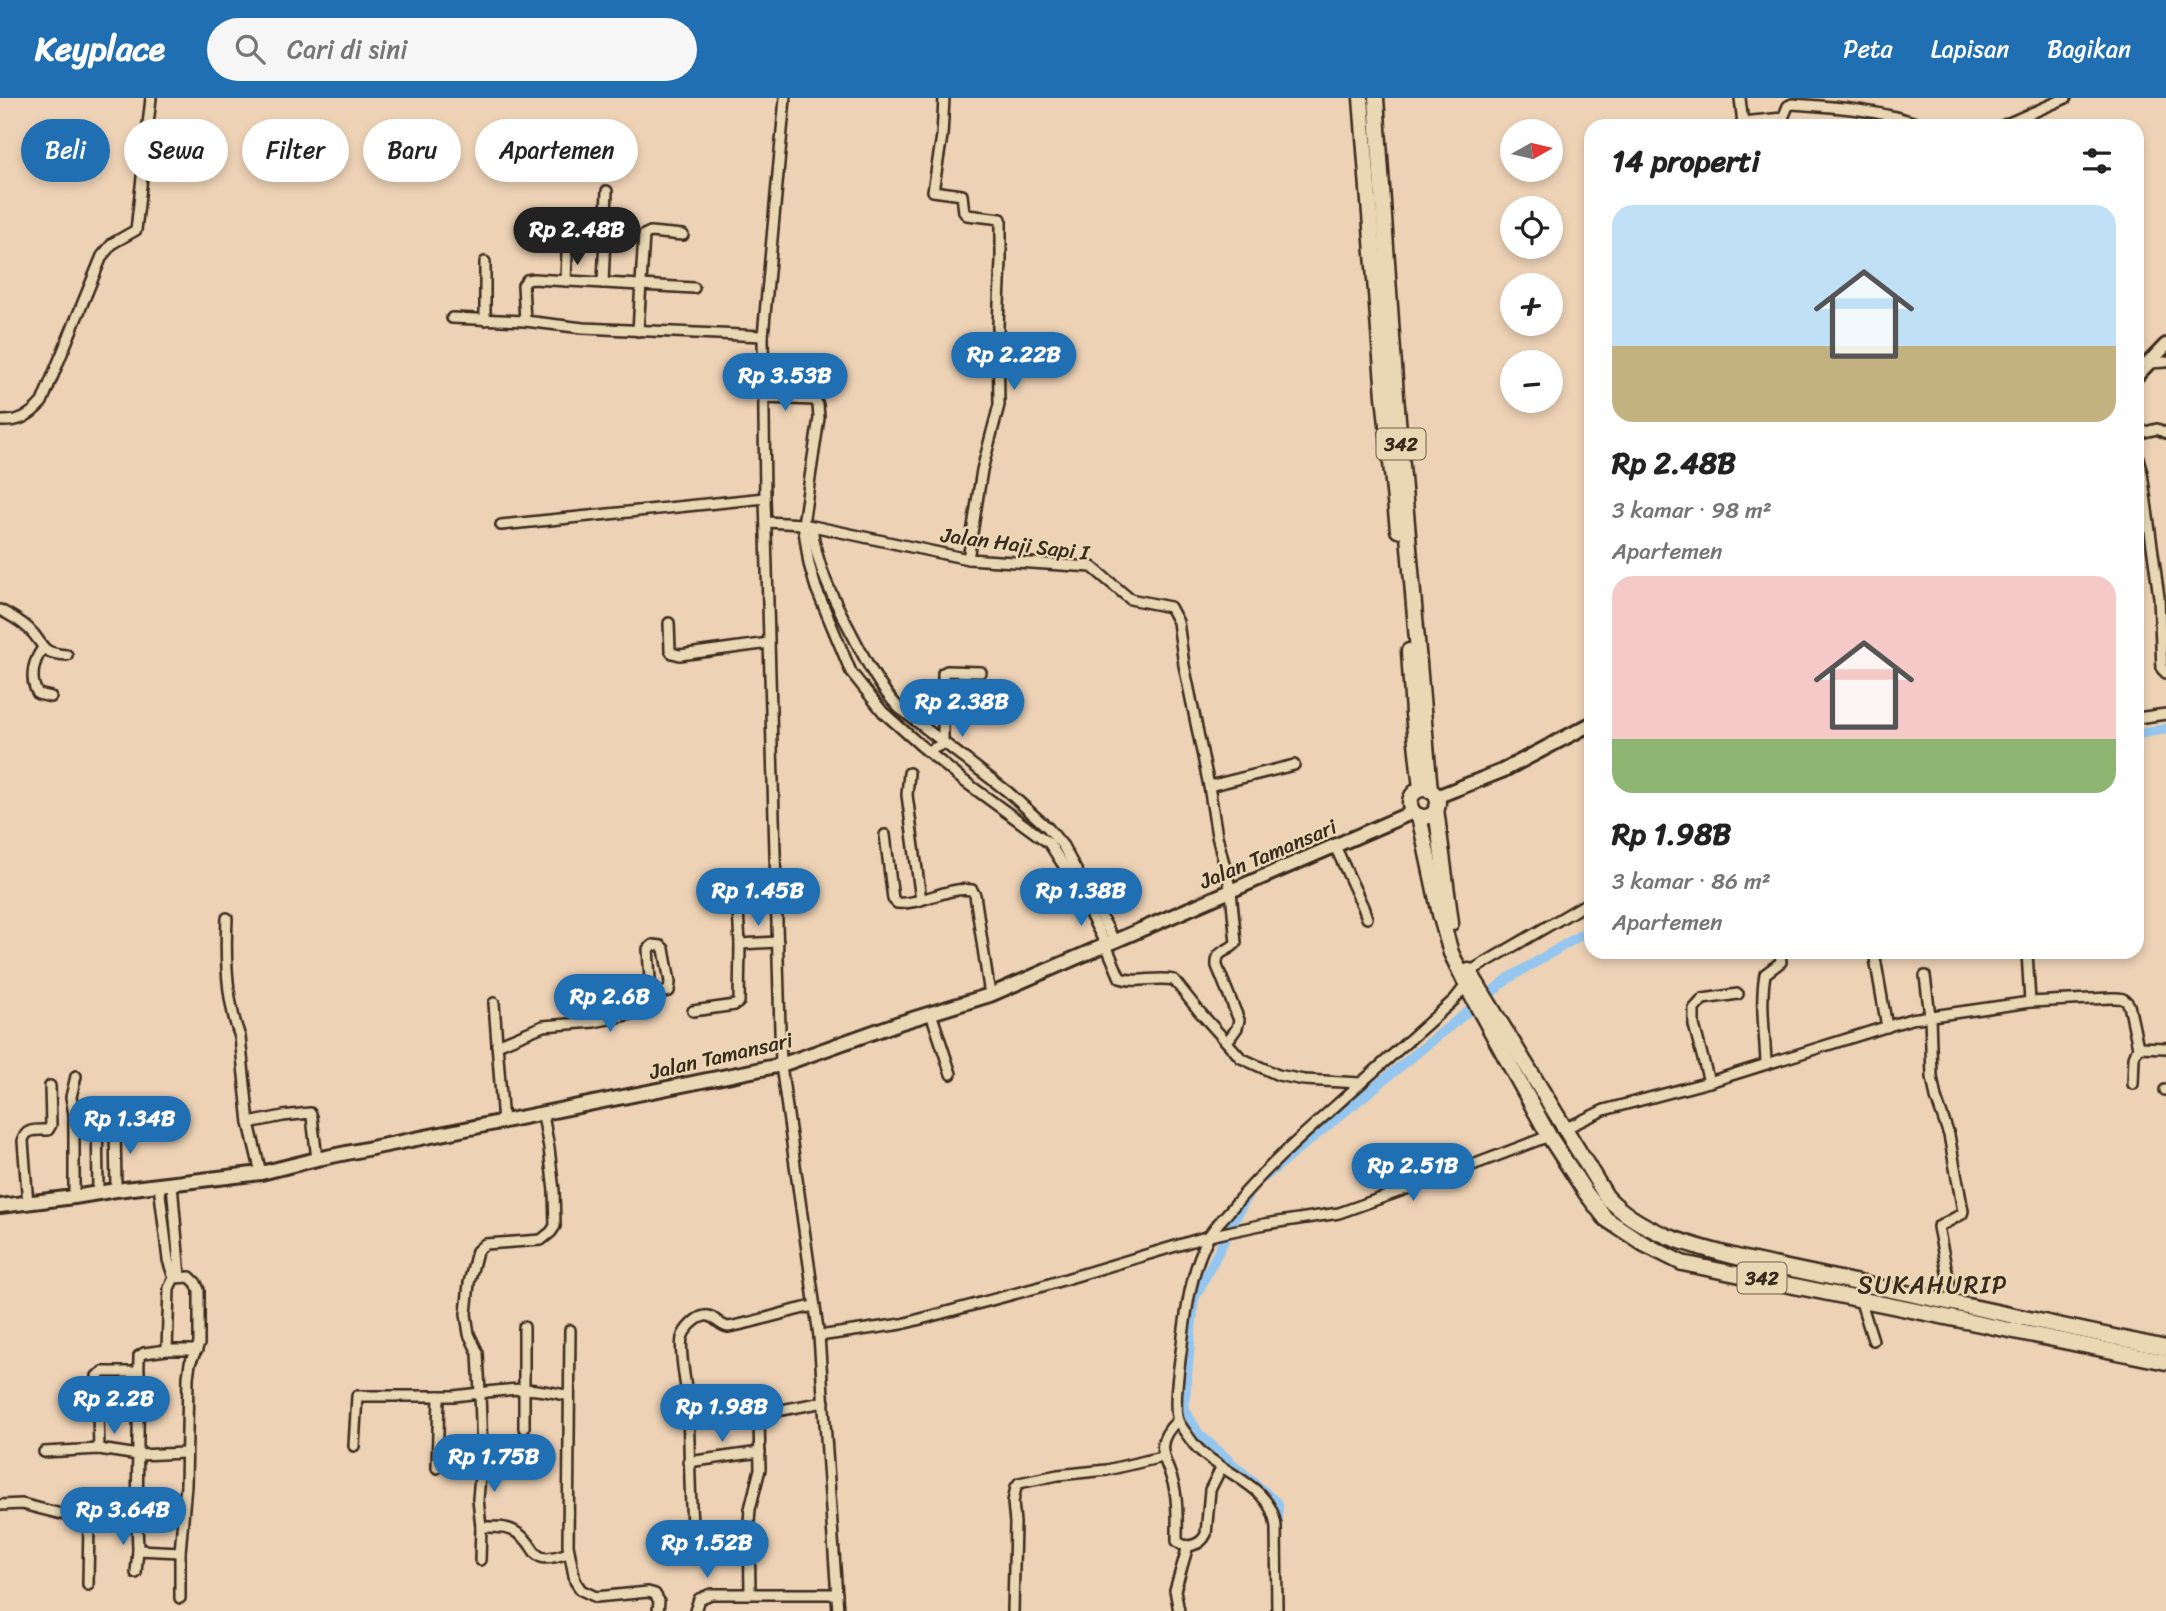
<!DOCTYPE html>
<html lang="id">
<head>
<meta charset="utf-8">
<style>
	body { margin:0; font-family:Sriracha,sans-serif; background:#f6f6f6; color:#222; height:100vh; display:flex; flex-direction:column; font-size:26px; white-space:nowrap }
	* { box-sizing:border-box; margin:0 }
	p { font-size:23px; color:#767676 }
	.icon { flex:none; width:38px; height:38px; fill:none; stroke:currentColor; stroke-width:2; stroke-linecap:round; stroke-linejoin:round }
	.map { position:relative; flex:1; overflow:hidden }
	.panel { position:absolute; left:1584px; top:21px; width:560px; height:840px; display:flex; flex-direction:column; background:#fff; border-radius:21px; box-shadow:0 4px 10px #0003 }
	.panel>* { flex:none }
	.guide { position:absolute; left:21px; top:21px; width:665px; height:63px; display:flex; gap:14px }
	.needle { width:46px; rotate:82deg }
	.controls { position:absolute; left:1500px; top:21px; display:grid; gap:14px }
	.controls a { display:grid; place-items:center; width:63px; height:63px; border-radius:50%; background:#fff; box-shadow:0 4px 10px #0003; font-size:35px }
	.price { position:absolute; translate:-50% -60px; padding:0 16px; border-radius:24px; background:#1f6fb2; color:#fff; font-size:23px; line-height:46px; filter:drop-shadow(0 2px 4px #0008) }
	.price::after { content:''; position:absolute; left:50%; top:42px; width:21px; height:16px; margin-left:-10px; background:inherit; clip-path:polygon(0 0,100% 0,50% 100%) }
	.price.selected { background:#222; color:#fff }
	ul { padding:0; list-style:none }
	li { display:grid; align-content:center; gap:14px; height:371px; padding:0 28px }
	li span { display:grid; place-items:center; height:217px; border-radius:21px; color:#555 }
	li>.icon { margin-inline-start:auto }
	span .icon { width:126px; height:126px; fill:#fffc; stroke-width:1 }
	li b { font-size:30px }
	h2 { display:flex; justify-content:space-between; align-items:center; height:84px; padding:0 28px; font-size:30px }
	.tag { padding:0 24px; border-radius:32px; background:#fff; box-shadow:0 4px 10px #0003; font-size:24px; line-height:63px }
	.tag.selected { background:#1f6fb2; color:#fff }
	header { display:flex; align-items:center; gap:42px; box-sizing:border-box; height:98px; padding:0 35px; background:#1f6fb2; color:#fff }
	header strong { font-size:33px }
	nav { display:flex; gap:38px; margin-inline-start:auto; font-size:24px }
	.search { width:490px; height:63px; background:#f6f6f6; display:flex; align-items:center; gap:18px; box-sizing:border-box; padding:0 24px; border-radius:38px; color:#767676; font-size:26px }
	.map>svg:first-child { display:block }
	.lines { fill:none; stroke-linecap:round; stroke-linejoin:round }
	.canal { stroke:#94c6f0; stroke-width:10 }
	.street-casing { stroke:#3b2a1e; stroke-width:14 }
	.secondary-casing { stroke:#3b2a1e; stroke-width:18 }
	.primary-casing { stroke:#3b2a1e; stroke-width:19 }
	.street { stroke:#ead8b5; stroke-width:9 }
	.secondary { stroke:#ead8b5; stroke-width:12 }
	.primary { stroke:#ead8b5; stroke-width:14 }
	.labels { text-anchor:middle; stroke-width:5; stroke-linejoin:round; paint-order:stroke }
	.shield { fill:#ead8b5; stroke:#705e4b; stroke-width:2 }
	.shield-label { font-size:19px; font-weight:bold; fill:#3b2a1e }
	.street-label { font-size:21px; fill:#3b2a1e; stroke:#ead8b5 }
	.quarter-label { font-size:24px; letter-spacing:2px; fill:#3b2a1e; stroke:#ead8b5 }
</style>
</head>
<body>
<header>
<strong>Keyplace</strong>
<div class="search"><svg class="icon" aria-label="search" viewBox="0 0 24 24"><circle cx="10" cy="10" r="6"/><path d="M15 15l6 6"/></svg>Cari di sini</div>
<nav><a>Peta</a><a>Lapisan</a><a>Bagikan</a></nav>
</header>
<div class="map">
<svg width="2166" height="1513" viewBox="0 0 2166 1513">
	<rect width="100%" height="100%" fill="#edd2b5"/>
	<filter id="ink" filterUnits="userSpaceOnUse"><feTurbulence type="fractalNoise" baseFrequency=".0143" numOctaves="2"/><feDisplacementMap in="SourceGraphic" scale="14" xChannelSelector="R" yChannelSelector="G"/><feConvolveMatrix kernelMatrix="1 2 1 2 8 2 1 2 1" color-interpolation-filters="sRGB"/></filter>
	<g filter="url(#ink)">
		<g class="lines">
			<g class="canal">
				<polyline points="2137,636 2166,631"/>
				<polyline points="1263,1080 1509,880 1591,831"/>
				<polyline points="1251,1090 1194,1201 1184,1311 1199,1336 1278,1406 1278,1430"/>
			</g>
			<defs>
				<g id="street">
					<polyline points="785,0 763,238 765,400 781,967 819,1238 838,1513"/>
					<polyline points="944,0 942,38 933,93 962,97 964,114 967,117 1001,121 1001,163 998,227 999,307 982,372 968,461"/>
					<polyline points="1740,0 1743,26"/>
					<path d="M 1742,24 L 1783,20 L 1788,8 L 1792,6 C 1838,9 1882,12 1925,28"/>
					<polyline points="2002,28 2066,0"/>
					<polyline points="566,183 568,127"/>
					<polyline points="603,185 607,93"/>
					<polyline points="452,220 525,223 583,230 763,238"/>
					<polyline points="485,222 485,164"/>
					<polyline points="525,223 523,187 527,182 533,181 694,190"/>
					<polyline points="638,233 644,137 650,134 683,137"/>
					<polyline points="2149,265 2166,264"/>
					<path d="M 764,300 L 815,302 L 818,307 L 819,320 L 803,426 L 809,466 L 816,490 L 851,574 L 883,614 L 920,647 L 964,683 L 1049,745 L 1069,776 L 1106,847 L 1120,880 C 1138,886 1155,878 1174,882 L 1198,912 L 1241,960 L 1278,977 L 1304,982 L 1361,985 L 1454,902 L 1466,887"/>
					<path d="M 0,323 C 19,324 30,318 42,304 L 102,158 L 113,145 L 136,132 L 151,0"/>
					<polyline points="2137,336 2157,331 2166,335"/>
					<polyline points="2137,356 2142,375 2159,499 2162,571 2166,575"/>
					<path d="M 766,424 L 803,426 L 968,461 L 1092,469 L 1130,501 L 1170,509 L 1178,524 L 1184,567 L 1209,688 L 1217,738 L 1231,793 L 1236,845 C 1226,856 1216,851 1217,868 L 1239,922 L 1237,930 L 1227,944"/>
					<polyline points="501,427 765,400"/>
					<path d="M 812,429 C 817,471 833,500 852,536 C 866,563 878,588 899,610 L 1008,694 L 1048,730 L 1063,748 L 1115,844"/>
					<path d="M 0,512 C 10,517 20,523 28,530 C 46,546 37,555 67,557"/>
					<polyline points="669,525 670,552 672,555 680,557 769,545"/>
					<path d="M 43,550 C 33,563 29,582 38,596 L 51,599"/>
					<polyline points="2137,620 2166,616"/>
					<polyline points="928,653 943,646 943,575 947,573 981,574"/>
					<polyline points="909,675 907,697 921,802"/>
					<polyline points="1209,688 1294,667"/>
					<path d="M 885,737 L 893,801 L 897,805 C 922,807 947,788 972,792 L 975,797 L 990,897"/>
					<polyline points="1335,748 1363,809 1367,820"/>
					<path d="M 227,820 C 225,859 226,902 240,939 L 249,1025 L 261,1075"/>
					<polyline points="740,846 778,844"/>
					<polyline points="1874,854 1887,929"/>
					<polyline points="2027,854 2030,904"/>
					<polyline points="1469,874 1591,803"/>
					<polyline points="1925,878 1930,918 1932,979 1936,1000 1949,1037 1963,1113 1962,1116 1938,1129 1953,1204"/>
					<polyline points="494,905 503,1025"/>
					<polyline points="693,913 735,907 739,904 740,846 736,778"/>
					<polyline points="931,915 951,976"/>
					<polyline points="497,947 543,928 594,924 632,916 651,897 648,851 653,847 661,848 664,851 670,884 669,893 651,897"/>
					<polyline points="2138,949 2166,950"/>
					<path d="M 1766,965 C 1765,936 1760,905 1765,876 L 1781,864 L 1780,854"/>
					<polyline points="1709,984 1694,927 1694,911 1703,901 1738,896"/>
					<polyline points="2165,992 2166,992"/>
					<polyline points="97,1008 98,1095"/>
					<path d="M 543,1017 L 549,1050 L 554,1093 L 555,1128 L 551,1134 L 541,1142 L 485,1146 L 477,1153 L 469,1185 L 466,1216 L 469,1236 L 478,1255 L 480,1295 C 516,1290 533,1289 569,1298"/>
					<polyline points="249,1025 283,1018 310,1015 312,1019 317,1061"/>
					<path d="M 1564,1031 L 1604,1012 L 1709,984 L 1911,921 L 2030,904 L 2111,900 C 2120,900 2124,899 2129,907 L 2138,949 L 2134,959 L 2133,986"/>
					<polyline points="172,1086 180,1179"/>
					<path d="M 116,1092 L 115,1027 C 118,1017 121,1014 131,1012"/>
					<polyline points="74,1099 74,1016 71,999 76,978"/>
					<path d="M 28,1106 L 23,1043 C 25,1030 37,1032 48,1032 L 51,1027 L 50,988"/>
					<polyline points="174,1180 190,1179 196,1185 199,1192 199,1246 190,1265 188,1279 186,1387 180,1454 180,1500"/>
					<polyline points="1860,1201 1873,1242"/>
					<polyline points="570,1232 568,1447 575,1483 581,1492 596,1499 648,1494 655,1496 659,1503 658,1513"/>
					<polyline points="819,1238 902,1226 1036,1190 1209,1138 1265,1126 1339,1115 1457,1073 1549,1038"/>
					<polyline points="167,1252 197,1252"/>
					<path d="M 1178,1322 C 1148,1350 1170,1363 1175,1393 C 1178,1409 1177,1426 1177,1443 C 1186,1452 1201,1447 1206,1436 L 1210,1392 L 1221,1370"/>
					<polyline points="524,1330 524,1229"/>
					<path d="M 354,1348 L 357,1298 L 454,1298 L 480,1295 L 482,1354 L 478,1401 L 481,1429 C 491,1429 504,1428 514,1433 C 542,1447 525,1470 568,1455"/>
					<polyline points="99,1351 97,1278 103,1274 139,1274"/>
					<polyline points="44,1354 99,1351 138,1357 185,1355"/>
					<polyline points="688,1364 760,1354"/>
					<polyline points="437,1370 439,1298"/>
					<polyline points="0,1407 22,1406 81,1421 137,1424 139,1258 144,1255 167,1252 169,1190 174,1180 168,1162 159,1087"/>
					<path d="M 692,1425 C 689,1384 690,1342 687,1300 C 686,1284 679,1254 682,1240 C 684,1232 696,1219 705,1218 C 713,1216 719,1228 728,1229 C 758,1224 785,1213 815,1208"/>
					<polyline points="138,1452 180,1454"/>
					<polyline points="480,1462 481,1429"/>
					<polyline points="136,1475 138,1452 137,1424"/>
					<polyline points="88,1487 89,1422"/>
					<polyline points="750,1495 749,1424 750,1411 760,1371 759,1319 760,1316 824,1304"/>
					<polyline points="695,1513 699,1501 711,1496 837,1496"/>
					<polyline points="1013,1513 1015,1425 1013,1404 1016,1389 1019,1385 1058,1377 1107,1372 1162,1359"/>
					<polyline points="1179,1513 1175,1492 1188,1448"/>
					<path d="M 1277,1513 L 1276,1429 C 1272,1385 1218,1376 1193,1345 C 1189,1339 1181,1329 1178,1323 C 1173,1307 1179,1270 1181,1254 C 1186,1215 1190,1175 1208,1140 C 1213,1129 1224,1120 1231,1111 C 1270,1064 1317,1025 1361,985"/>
				</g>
				<g id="secondary">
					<polyline points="2137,277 2166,247"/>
					<polyline points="1436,699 1502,673 1591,626"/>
					<polyline points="0,1108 74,1099 116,1092 261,1075 317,1061 781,967 899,925 990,897 1413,714"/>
				</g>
				<g id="primary">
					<polyline points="1361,0 1384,298 1398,432"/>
					<polyline points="1376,0 1396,298 1430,693"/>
					<polyline points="1409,553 1413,616 1421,691"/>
					<circle cx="1424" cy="705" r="14"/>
					<polyline points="1436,711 1451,825"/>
					<polyline points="1419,718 1440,816 1451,855 1473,900 1549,1038 1586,1095 1606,1121 1644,1146 1682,1165 2166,1264"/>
					<path d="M 1469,873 L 1606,1098 C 1640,1136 1697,1149 1745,1161 L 2166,1250"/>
				</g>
			</defs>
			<use href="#street" class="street-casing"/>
			<use href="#secondary" class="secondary-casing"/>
			<use href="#primary" class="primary-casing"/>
			<use href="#street" class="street"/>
			<use href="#secondary" class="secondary"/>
			<use href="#primary" class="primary"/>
		</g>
	</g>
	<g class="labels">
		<g class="shield">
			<rect x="1376.5" y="330.5" width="49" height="31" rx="5"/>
			<rect x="1737.5" y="1164.5" width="49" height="31" rx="5"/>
		</g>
		<g class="shield-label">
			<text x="1401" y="353">342</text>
			<text x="1762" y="1187">342</text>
		</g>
		<g class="street-label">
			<text transform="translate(1015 446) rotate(7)" y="7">Jalan Haji Sapi I</text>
			<text transform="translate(1268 756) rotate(-23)" y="7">Jalan Tamansari</text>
			<text transform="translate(721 958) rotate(-13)" y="7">Jalan Tamansari</text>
		</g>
		<g class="quarter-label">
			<text x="1933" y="1195">SUKAHURIP</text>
		</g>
	</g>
</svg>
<div class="controls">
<a><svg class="needle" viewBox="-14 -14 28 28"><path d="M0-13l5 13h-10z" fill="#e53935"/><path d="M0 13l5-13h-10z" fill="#767676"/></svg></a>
<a><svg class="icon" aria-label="locate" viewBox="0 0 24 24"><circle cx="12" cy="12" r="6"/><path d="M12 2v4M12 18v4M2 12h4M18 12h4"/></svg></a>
<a>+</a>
<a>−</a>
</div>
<b class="price selected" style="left:577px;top:169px">Rp 2.48B</b>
<b class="price" style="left:1014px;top:294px">Rp 2.22B</b>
<b class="price" style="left:785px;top:315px">Rp 3.53B</b>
<b class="price" style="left:962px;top:641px">Rp 2.38B</b>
<b class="price" style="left:758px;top:830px">Rp 1.45B</b>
<b class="price" style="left:1081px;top:830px">Rp 1.38B</b>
<b class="price" style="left:610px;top:936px">Rp 2.6B</b>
<b class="price" style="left:130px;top:1058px">Rp 1.34B</b>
<b class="price" style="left:1413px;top:1105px">Rp 2.51B</b>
<b class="price" style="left:114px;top:1338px">Rp 2.2B</b>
<b class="price" style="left:722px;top:1346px">Rp 1.98B</b>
<b class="price" style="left:494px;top:1396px">Rp 1.75B</b>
<b class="price" style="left:123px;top:1449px">Rp 3.64B</b>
<b class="price" style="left:707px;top:1482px">Rp 1.52B</b>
<div class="guide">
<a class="tag selected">Beli</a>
<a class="tag">Sewa</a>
<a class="tag">Filter</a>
<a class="tag">Baru</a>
<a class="tag">Apartemen</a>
</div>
<section class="panel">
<h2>14 properti<svg class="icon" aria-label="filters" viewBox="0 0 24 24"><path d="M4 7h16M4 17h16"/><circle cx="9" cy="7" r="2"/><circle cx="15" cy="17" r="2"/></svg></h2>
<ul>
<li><span style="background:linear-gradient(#bfe0f5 65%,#c2b280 0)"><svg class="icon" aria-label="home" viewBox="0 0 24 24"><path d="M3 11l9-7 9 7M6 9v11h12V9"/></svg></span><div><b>Rp 2.48B</b><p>3 kamar · 98 m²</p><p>Apartemen</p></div></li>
<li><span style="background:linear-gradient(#f6c9c9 75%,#8fb573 0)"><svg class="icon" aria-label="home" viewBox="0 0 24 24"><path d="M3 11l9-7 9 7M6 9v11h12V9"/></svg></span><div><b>Rp 1.98B</b><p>3 kamar · 86 m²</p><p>Apartemen</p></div></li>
</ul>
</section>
</div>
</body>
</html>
